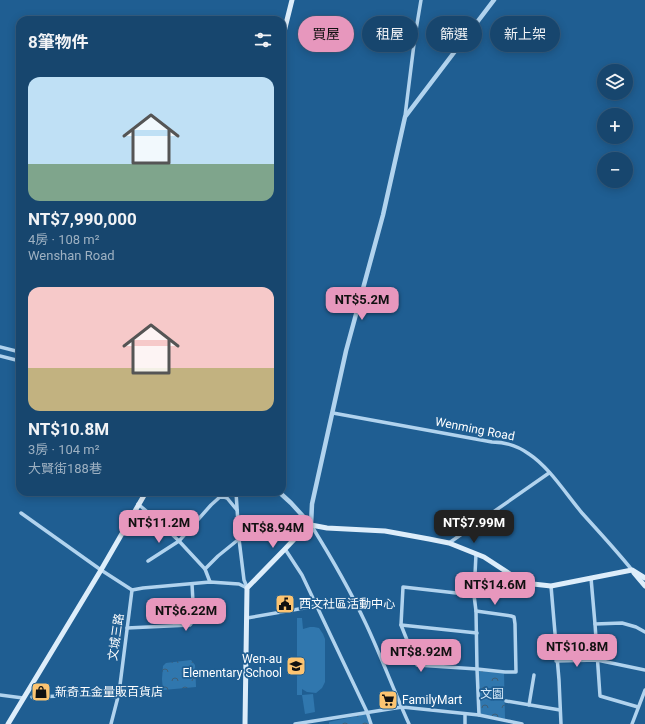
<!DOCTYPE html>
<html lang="zh-TW">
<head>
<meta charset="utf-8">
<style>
	body { margin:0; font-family:Roboto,"Noto Sans TC",sans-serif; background:#245076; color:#f1f3f6; height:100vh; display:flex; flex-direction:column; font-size:15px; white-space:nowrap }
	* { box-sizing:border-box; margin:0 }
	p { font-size:13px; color:#9eb1c2 }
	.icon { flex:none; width:22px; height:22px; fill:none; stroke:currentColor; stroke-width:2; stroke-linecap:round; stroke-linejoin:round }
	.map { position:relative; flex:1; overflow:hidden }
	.side { position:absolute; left:16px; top:16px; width:270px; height:480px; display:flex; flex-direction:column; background:#17466e; border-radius:12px; box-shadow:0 2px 10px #0003,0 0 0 1px #365e81 }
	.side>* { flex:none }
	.guide { position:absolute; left:298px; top:16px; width:287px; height:36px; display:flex; gap:8px }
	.fabs { position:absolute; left:597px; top:64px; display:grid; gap:8px }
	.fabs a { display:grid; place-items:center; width:36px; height:36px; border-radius:50%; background:#17466e; box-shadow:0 2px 10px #0003,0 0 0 1px #365e81; font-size:20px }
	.price { position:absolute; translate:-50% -34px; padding:0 9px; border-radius:8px; background:#e797bd; color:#111; font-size:13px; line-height:26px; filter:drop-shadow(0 1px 2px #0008) }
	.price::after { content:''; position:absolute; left:50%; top:24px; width:12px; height:9px; margin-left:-6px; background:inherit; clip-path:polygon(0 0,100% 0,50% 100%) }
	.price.active { background:#222; color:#fff }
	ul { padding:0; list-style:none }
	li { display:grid; align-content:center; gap:8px; height:212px; padding:0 12px }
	li span { display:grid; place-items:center; height:124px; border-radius:12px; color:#555 }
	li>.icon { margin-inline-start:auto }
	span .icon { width:72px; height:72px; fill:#fffc; stroke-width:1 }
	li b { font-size:17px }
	h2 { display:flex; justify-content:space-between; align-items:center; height:48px; padding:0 12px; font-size:17px }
	.pill { padding:0 14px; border-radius:18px; background:#17466e; box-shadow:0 2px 10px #0003,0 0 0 1px #365e81; font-size:14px; line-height:36px }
	.pill.active { background:#e797bd; color:#111 }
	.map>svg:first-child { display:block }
	.park { fill:url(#park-crowns) }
	.garden { fill:#3077ae }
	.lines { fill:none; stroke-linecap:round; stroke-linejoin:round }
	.minor { stroke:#b1d3ee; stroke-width:3.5 }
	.tertiary { stroke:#b1d3ee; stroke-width:4.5 }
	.secondary { stroke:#ddedfa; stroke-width:5 }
	.labels { text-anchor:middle; stroke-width:3.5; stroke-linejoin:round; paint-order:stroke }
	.street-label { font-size:12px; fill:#fff; stroke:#1f5e92 }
	.poi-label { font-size:12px; fill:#fff; stroke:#1f5e92; text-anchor:start }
	.park-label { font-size:12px; fill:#d7ebfa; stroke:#1f5e92 }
</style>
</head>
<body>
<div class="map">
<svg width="645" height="724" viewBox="0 0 645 724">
	<defs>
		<pattern id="park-crowns" width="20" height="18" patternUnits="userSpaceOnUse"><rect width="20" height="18" fill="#3077ae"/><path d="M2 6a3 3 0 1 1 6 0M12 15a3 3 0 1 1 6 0" fill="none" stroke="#3f5f78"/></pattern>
	</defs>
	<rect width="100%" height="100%" fill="#1f5e92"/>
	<g class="park">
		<polygon points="191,660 195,665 196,687 163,690 162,679 163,666 166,663"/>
		<polygon points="478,670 504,673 505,719 480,714"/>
		<polygon points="366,714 370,724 329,724 329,722"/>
	</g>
	<g class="garden">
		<polygon points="297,618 302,618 303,629 310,627 314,627 319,628 323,634 325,639 325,682 322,688 316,693 307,692 302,689 302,695 297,695"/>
		<polygon points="313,694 315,712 305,714 302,695"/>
	</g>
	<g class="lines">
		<g class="minor">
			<polyline points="405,116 415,36 421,0"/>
			<polyline points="0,347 20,352"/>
			<polyline points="0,356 20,361"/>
			<path d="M 333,413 L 492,442 C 505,442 518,446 529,454 C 549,467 566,494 582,513 C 599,532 616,550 632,570"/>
			<polyline points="236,492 239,539 244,580 247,587"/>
			<polyline points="138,504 158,521 179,541 205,569 210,582"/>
			<polyline points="21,513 101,570 132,590 119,693 111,724"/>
			<path d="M 311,525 C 331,557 350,590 366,624 C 381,656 394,691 409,724"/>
			<polyline points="449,543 549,473"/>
			<polyline points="285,549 302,575 367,712 371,724"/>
			<polyline points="476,554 474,595 476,611 477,669 479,715"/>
			<polyline points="148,561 179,541 211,505 221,496 227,498 237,510"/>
			<polyline points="205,569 218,556 239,539"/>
			<polyline points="591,578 595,624 600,696 638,707"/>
			<polyline points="551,586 559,680 561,724"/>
			<polyline points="132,590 143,588 210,582 239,584 247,588"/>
			<polyline points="474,595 403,587 401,625 417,665 477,669 505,672 516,672 515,624 514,617 511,616 476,611"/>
			<polyline points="247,618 316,606"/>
			<polyline points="595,624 622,623 636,627 645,632"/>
			<polyline points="401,625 477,633"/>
			<polyline points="127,628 190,625 194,620 192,584"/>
			<polyline points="556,661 597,660 645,670"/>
			<polyline points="0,695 23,698"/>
			<polyline points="32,697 92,695 118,697"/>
			<polyline points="506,701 560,710"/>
			<polyline points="529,705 534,675"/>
			<polyline points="295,724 402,707 479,715 522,724"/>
			<polyline points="465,724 465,714"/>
			<polyline points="632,724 645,690"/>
		</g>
		<g class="tertiary">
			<polyline points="279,492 291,503 311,525"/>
			<polyline points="311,525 312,504 346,351 383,215 405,117 494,0"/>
		</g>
		<g class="secondary">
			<polyline points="282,40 292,0"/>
			<polyline points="634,573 645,586"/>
			<polyline points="8,724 101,570 146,492"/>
			<polyline points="245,724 247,588 285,549 301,532 311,525 327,528 385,531 429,539 449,543 484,557 513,576 533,584 551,586 632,570 645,578"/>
		</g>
	</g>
	<defs>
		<symbol id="civic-square" viewBox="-11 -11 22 22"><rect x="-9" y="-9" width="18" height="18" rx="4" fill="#fcc471" stroke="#1f5e92"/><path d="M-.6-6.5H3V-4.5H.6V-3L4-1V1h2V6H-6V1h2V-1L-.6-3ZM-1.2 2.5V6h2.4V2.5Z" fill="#111"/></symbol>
		<symbol id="school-square" viewBox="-11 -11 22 22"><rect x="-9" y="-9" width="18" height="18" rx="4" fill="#fcc471" stroke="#1f5e92"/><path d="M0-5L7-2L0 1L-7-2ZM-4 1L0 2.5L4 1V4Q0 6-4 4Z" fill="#111"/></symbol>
		<symbol id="shop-square" viewBox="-11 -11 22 22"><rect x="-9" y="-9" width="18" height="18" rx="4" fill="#fcc471" stroke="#1f5e92"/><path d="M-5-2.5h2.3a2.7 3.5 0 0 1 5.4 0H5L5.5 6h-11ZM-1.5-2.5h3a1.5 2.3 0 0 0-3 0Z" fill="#111"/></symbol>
		<symbol id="supermarket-square" viewBox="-11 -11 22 22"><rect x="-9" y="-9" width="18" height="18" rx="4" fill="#fcc471" stroke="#1f5e92"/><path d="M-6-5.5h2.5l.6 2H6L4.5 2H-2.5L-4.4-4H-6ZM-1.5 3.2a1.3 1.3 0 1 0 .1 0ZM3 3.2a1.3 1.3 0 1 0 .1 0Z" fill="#111"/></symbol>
	</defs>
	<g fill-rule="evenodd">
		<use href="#civic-square" x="274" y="593" width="22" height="22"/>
		<use href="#school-square" x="285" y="655" width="22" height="22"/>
		<use href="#shop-square" x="30" y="681" width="22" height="22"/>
		<use href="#supermarket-square" x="377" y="689" width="22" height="22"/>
	</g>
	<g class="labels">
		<g class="street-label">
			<text transform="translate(475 429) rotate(11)" y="4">Wenming Road</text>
			<text transform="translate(116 637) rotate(-82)" y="4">文城三路</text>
		</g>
		<g class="poi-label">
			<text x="299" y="608">西文社區活動中心</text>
			<text x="282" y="663" text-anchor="end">Wen-au<tspan x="282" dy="14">Elementary School</tspan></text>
			<text x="55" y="696">新奇五金量販百貨店</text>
			<text x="402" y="704">FamilyMart</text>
		</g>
		<g class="park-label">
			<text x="492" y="698">文園</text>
		</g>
	</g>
</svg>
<div class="fabs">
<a><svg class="icon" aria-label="layers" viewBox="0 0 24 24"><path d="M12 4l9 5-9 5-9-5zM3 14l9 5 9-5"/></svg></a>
<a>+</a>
<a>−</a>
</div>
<b class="price" style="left:362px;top:321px">NT$5.2M</b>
<b class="price" style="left:159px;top:544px">NT$11.2M</b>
<b class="price active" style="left:474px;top:544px">NT$7.99M</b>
<b class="price" style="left:273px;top:549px">NT$8.94M</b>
<b class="price" style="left:495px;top:606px">NT$14.6M</b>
<b class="price" style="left:186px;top:632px">NT$6.22M</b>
<b class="price" style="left:577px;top:668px">NT$10.8M</b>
<b class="price" style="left:421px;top:673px">NT$8.92M</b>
<div class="guide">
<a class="pill active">買屋</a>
<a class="pill">租屋</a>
<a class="pill">篩選</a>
<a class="pill">新上架</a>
</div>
<section class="side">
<h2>8筆物件<svg class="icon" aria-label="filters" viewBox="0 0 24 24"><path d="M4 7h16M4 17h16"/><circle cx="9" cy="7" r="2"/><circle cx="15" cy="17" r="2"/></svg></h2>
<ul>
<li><span style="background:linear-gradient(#bfe0f5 70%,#7fa58c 0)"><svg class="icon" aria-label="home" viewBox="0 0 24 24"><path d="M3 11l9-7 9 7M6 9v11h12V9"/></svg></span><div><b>NT$7,990,000</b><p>4房 · 108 m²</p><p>Wenshan Road</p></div></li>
<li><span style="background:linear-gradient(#f6c9c9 65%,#c2b280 0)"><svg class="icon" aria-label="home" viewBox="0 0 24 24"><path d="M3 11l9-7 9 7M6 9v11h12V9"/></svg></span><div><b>NT$10.8M</b><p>3房 · 104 m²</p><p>大賢街188巷</p></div></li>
</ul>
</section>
</div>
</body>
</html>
